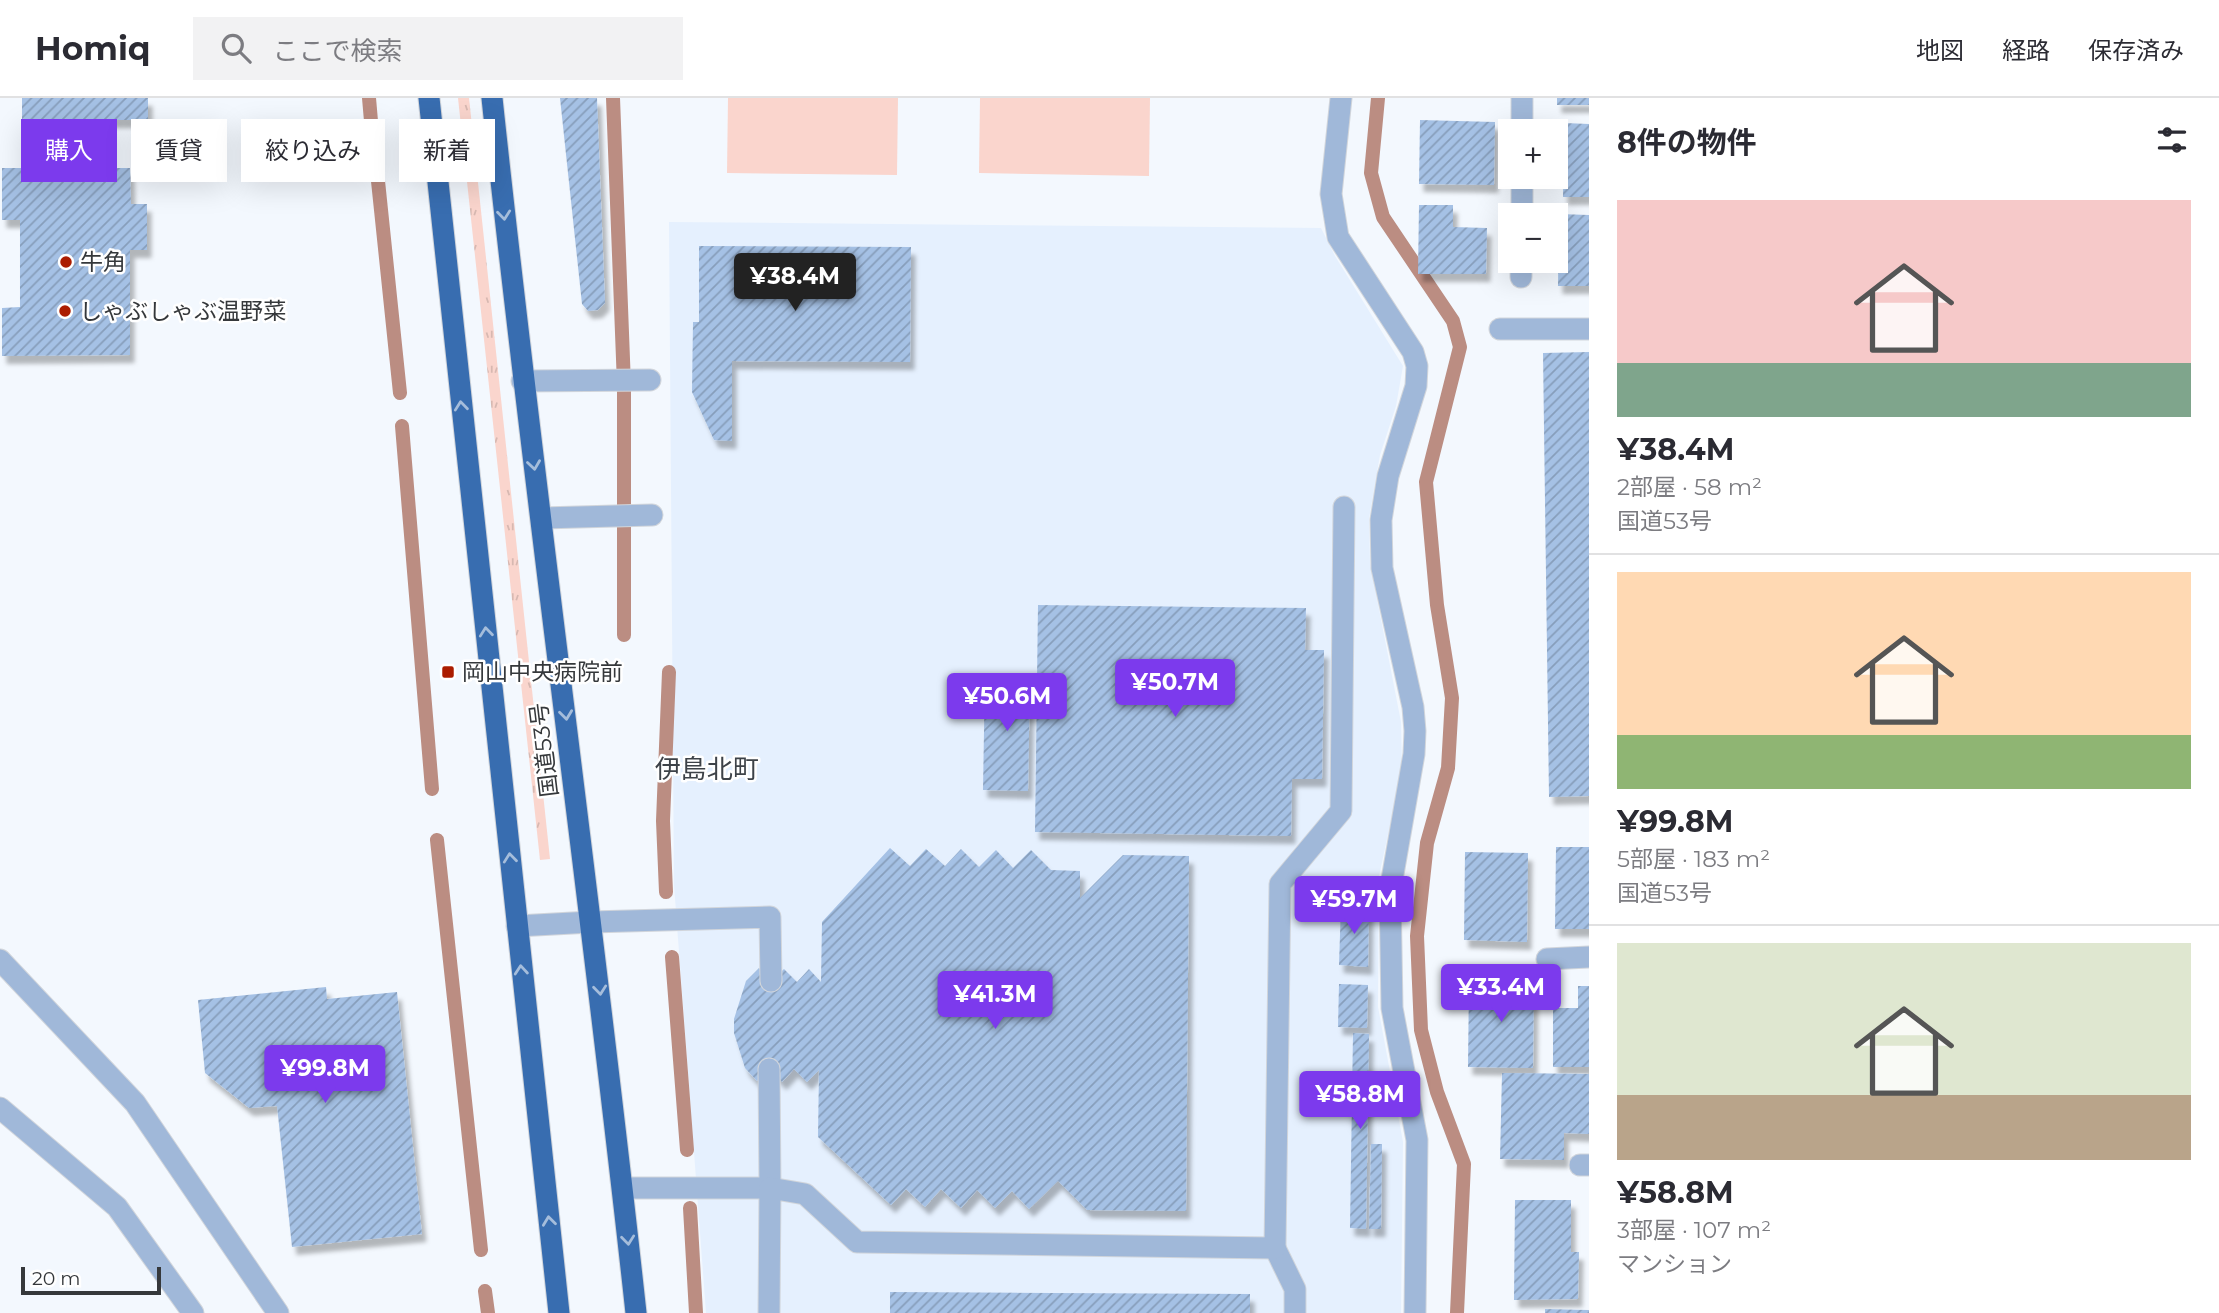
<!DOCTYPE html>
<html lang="ja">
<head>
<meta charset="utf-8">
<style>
	body { margin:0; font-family:Montserrat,"Noto Sans JP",sans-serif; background:#f2f2f3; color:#2b2b33; height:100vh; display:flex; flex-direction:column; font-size:26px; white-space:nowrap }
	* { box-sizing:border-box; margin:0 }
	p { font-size:23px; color:#7c7c81 }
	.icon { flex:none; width:38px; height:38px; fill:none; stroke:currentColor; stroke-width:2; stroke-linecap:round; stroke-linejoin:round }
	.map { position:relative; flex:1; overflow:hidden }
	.sheet { display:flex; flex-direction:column; background:#fff; width:630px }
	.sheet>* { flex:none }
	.hud { position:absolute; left:21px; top:21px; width:665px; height:63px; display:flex; gap:14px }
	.buttons { position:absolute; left:1498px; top:21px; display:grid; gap:14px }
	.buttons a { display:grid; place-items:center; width:70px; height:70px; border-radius:0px; background:#fff; box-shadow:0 7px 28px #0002; font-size:35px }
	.scale { position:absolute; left:21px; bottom:18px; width:140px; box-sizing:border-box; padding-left:7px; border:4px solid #35383b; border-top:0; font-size:19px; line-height:24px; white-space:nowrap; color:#35383b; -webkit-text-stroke:5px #fff; paint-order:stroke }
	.price { position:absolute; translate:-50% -60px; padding:0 16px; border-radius:7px; background:#7c3aed; color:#fff; font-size:23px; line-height:46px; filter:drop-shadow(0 2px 4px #0008) }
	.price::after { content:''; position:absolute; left:50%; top:42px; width:21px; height:16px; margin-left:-10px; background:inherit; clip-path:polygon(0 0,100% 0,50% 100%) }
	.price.active { background:#222; color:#fff }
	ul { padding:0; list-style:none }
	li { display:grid; align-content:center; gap:14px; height:371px; padding:0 28px }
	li+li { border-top:2px solid #e1e1e2 }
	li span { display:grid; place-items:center; height:217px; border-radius:0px; color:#555 }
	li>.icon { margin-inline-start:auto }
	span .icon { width:126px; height:126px; fill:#fffc; stroke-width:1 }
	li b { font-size:30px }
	h2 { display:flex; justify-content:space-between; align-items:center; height:84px; padding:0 28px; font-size:30px }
	.chip { padding:0 24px; border-radius:0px; background:#fff; box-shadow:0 7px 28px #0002; font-size:24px; line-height:63px }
	.chip.active { background:#7c3aed; color:#fff }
	header { display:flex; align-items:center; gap:42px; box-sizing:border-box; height:98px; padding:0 35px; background:#fff; border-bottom:2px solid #e1e1e2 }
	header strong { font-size:33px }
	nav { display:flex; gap:38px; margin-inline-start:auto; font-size:24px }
	.search { width:490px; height:63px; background:#f2f2f3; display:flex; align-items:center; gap:18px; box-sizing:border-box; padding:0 24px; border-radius:0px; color:#7c7c81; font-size:26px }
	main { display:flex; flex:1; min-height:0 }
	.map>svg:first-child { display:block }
	.built { fill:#e5f0fe }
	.grass { fill:url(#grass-tufts) }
	.garden { fill:#fad5cd }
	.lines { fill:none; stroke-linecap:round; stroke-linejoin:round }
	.stream { stroke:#bb8d82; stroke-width:14 }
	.building { fill:url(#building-hatch); filter:url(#shadow) }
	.lane-casing { stroke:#d1d5db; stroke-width:23 }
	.street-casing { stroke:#d1d5db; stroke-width:23 }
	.highway-casing { stroke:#d1d5db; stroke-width:23 }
	.lane { stroke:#a0b8d9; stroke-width:21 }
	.street { stroke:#a0b8d9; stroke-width:21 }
	.highway { stroke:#386db0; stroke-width:21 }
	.oneway { stroke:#a5bddb }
	.poi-dot { fill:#ab1c00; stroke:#fff; stroke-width:2.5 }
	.labels { text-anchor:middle; stroke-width:5; stroke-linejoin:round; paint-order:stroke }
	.poi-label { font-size:23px; fill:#35383b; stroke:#fff; text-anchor:start }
	.street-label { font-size:23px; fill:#35383b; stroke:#fff }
	.quarter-label { font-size:26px; fill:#3d4248; stroke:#fff }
</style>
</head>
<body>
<header>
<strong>Homiq</strong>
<div class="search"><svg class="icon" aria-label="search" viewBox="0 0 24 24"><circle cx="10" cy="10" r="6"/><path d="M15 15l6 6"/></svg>ここで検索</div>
<nav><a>地図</a><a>経路</a><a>保存済み</a></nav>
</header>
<main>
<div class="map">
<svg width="1589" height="1215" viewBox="0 0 1589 1215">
	<defs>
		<pattern id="grass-tufts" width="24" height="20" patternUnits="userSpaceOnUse" patternTransform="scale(1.75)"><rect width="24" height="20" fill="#fad5cd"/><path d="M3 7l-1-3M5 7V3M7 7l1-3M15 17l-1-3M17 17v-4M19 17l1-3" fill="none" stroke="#d7b8b1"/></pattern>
		<pattern id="building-hatch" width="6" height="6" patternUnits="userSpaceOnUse" patternTransform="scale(1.75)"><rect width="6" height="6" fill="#a5c1e5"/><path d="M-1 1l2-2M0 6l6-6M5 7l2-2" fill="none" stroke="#879ebb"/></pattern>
		<filter id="shadow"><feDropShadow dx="4.5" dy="8" stdDeviation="2" flood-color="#0004"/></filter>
	</defs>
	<rect width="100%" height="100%" fill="#f3f8fe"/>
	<polygon class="built" points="669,124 1321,130 1335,158 1403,268 1396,308 1380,357 1369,421 1370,465 1401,624 1402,672 1379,778 1378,909 1403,1044 1401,1215 706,1215 674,787"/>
	<polygon class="grass" points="458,0 469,0 550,761 540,762"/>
	<g class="garden">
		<polygon points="728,0 898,0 897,77 727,75"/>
		<polygon points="980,0 1150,0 1149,78 979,75"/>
	</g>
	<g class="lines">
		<g class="stream">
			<polyline points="369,0 371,23"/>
			<polyline points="613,0 624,287 624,537"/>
			<polyline points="1378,0 1371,75 1383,119 1453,223 1460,249 1426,384 1437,507 1452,600 1448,670 1427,745 1417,838 1421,932 1437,994 1464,1066 1457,1215"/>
			<polyline points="378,83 400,295"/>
			<polyline points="402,328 432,691"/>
			<polyline points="437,742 481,1152"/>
			<polyline points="666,794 663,723 669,574"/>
			<polyline points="672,859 687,1052"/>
			<polyline points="690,1110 696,1215"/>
			<polyline points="485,1193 488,1215"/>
		</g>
	</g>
	<g class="building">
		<rect x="22" y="0" width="126" height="22"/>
		<polygon points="560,0 597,0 605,205 598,212 588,213 582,206"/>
		<rect x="1557" y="0" width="32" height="7"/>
		<polygon points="1420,22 1495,24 1494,87 1419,86"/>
		<polygon points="1564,25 1589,26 1589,99 1563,99"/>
		<polygon points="2,70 130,70 131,106 147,106 147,152 130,152 130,257 2,258 2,210 20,209 20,122 2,122"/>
		<polygon points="1419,107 1453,107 1453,129 1487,130 1486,176 1418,176"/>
		<polygon points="1559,116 1589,117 1589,188 1558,188"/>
		<polygon points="699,148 911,149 910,264 732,263 732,343 714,342 692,294 693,224 699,224"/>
		<polygon points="1589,254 1589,698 1549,699 1543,255"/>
		<polygon points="1038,507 1306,510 1305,552 1324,552 1322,681 1292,681 1291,738 1035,734"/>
		<polygon points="985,577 1030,577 1028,693 983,692"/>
		<polygon points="1556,749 1589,749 1589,831 1555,831"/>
		<polygon points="890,750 910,768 926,751 945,768 961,751 979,769 996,752 1013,770 1031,752 1051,772 1080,773 1080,800 1123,757 1189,758 1186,1113 1087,1112 1058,1083 1029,1111 1012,1093 995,1110 977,1092 961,1110 941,1091 925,1109 906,1091 891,1107 818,1039 819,972 807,984 794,971 782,984 769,971 757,983 745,970 734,935 734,921 746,883 759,870 771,883 784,871 797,884 809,871 821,884 822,824"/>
		<polygon points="1465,754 1528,755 1527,844 1464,842"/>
		<polygon points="1341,807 1369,807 1368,869 1339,867"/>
		<polygon points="1469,883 1534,884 1533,970 1468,969"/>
		<polygon points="1339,886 1368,887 1367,930 1338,929"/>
		<polygon points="1578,888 1589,888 1589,969 1553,969 1553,910 1578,910"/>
		<polygon points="326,889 327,901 397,894 422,1136 292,1149 277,1008 249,1010 205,975 198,902"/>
		<polygon points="1353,935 1369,936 1366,1131 1350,1130"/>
		<polygon points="1502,975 1589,976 1589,1036 1564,1035 1564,1062 1500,1061"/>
		<polygon points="1371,1046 1382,1046 1381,1131 1369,1131"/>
		<polygon points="1515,1102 1571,1102 1571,1154 1579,1154 1578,1201 1514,1202"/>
		<polygon points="890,1194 1250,1196 1250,1215 890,1215"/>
		<polygon points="1545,1211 1589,1212 1589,1215 1545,1215"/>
	</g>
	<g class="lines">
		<defs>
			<g id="lane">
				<polyline points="591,824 770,819 771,883"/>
				<polyline points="623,1090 770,1090 769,971"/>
				<polyline points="1275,1150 1295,1191 1295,1215"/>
				<polyline points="769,1215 770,1090 805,1096 857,1144 1275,1150 1280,786 1341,713 1344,409"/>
			</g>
			<g id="street">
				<polyline points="1341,0 1331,96 1338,139 1413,254 1417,268 1416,288 1388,378 1381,422 1382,470 1413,609 1415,633 1414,656 1390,793 1392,910 1417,1042 1415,1215"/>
				<polyline points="1522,33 1522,0"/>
				<polyline points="1522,117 1522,79"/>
				<polyline points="1521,179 1521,163"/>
				<polyline points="1500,231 1589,231"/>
				<polyline points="522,283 650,282"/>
				<polyline points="542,420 652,417"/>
				<polyline points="517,828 591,824"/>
				<polyline points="1547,861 1589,859"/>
				<polyline points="0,862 135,1005 278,1215"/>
				<polyline points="0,1010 117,1109 193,1215"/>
				<polyline points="1580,1067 1589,1067"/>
			</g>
			<g id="highway">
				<polyline points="429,0 559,1215"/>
				<path d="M 492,0 C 535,406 592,809 636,1215"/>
			</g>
		</defs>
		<use href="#lane" class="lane-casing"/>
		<use href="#street" class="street-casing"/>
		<use href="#highway" class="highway-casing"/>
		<use href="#lane" class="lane"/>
		<use href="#street" class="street"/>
		<use href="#highway" class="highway"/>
	</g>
	<defs><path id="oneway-chevron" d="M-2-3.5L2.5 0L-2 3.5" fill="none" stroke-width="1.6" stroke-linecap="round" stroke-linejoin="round" transform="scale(1.75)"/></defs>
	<g class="oneway">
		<use href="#oneway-chevron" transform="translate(504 117) rotate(84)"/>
		<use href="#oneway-chevron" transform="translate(461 308) rotate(-96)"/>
		<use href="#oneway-chevron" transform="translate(534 367) rotate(82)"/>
		<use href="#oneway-chevron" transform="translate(486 534) rotate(-96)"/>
		<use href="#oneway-chevron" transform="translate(566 617) rotate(83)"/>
		<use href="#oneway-chevron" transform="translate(510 760) rotate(-96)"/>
		<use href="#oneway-chevron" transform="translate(521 872) rotate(-95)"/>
		<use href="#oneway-chevron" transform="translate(600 892) rotate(84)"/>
		<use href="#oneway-chevron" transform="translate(549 1123) rotate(-97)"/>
		<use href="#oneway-chevron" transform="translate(628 1142) rotate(84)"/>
	</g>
	<g class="poi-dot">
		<circle cx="66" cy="164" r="7"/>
		<circle cx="65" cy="213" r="7"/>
		<rect x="441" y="567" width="14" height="14" rx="3.5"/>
	</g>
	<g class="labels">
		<g class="poi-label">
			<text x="80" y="172">牛角</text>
			<text x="79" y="221">しゃぶしゃぶ温野菜</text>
			<text x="462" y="582">岡山中央病院前</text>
		</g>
		<g class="street-label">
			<text transform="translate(544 652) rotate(-97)" y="8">国道53号</text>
		</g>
		<g class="quarter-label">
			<text x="707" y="680">伊島北町</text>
		</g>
	</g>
</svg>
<div class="buttons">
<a>+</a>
<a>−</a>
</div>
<div class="scale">20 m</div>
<b class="price active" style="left:795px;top:215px">¥38.4M</b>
<b class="price" style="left:1175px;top:621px">¥50.7M</b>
<b class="price" style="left:1007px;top:635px">¥50.6M</b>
<b class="price" style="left:1354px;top:838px">¥59.7M</b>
<b class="price" style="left:1501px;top:926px">¥33.4M</b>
<b class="price" style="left:995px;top:933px">¥41.3M</b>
<b class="price" style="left:325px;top:1007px">¥99.8M</b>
<b class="price" style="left:1360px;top:1033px">¥58.8M</b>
<div class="hud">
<a class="chip active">購入</a>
<a class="chip">賃貸</a>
<a class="chip">絞り込み</a>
<a class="chip">新着</a>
</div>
</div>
<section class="sheet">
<h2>8件の物件<svg class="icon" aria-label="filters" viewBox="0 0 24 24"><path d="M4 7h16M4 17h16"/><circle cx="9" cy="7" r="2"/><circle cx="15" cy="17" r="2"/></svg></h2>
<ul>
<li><span style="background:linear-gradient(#f6c9c9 75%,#7fa58c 0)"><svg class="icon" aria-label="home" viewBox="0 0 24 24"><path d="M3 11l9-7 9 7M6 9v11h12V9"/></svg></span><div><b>¥38.4M</b><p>2部屋 · 58 m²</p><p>国道53号</p></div></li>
<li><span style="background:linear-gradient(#ffd9b3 75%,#8fb573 0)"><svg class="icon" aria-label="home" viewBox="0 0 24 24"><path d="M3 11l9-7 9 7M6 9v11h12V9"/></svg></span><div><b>¥99.8M</b><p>5部屋 · 183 m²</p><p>国道53号</p></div></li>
<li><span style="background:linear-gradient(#dfe7d0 70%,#b9a48a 0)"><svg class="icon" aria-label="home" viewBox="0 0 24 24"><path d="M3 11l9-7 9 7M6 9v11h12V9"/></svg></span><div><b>¥58.8M</b><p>3部屋 · 107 m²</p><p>マンション</p></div></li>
</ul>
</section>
</main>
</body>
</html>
